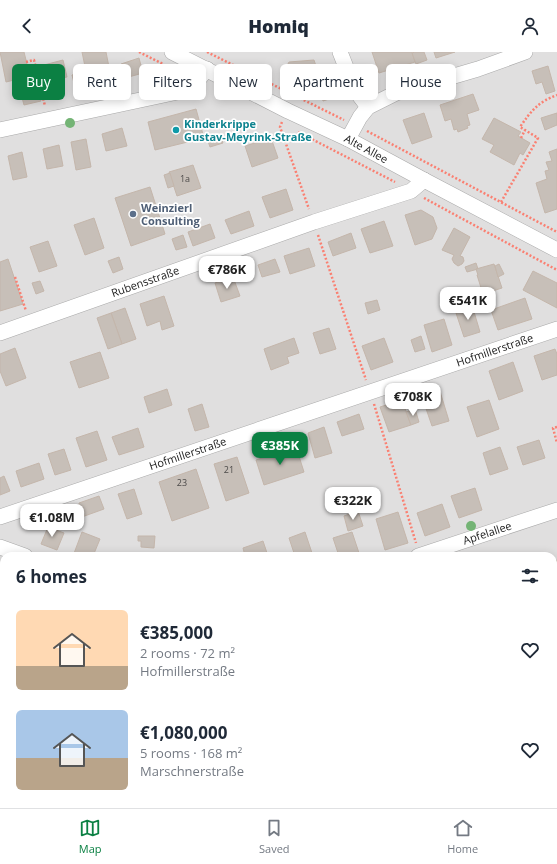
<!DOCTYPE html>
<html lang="en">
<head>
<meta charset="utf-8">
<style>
	body { margin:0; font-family:"Open Sans",sans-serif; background:#f6f6f7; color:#1f2937; height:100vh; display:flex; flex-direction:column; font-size:15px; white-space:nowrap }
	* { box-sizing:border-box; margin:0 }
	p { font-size:13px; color:#747a83 }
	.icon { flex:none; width:22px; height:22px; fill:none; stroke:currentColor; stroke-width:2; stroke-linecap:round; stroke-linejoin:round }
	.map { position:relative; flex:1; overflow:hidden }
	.details { position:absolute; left:0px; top:500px; width:557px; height:256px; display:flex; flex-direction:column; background:#fff; border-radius:12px 12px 0 0; box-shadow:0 2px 10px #0003 }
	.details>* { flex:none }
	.hud { position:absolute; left:12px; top:12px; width:533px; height:36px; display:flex; gap:8px }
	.price { position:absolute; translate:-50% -34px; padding:0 9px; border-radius:8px; background:#fff; color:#222; font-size:13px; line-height:26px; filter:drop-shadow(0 1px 2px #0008) }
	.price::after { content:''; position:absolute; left:50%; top:24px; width:12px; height:9px; margin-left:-6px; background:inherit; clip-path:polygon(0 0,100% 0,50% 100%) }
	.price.selected { background:#0b8043; color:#fff }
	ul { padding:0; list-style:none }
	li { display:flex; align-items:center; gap:12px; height:100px; padding:0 16px }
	li span { display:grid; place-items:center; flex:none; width:112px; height:80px; border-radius:6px; color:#555 }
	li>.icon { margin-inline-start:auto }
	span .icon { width:48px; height:48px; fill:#fffc; stroke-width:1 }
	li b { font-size:17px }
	h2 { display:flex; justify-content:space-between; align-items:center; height:48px; padding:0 16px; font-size:17px }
	.tag { padding:0 14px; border-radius:6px; background:#fff; box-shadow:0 2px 10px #0003; font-size:14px; line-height:36px }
	.tag.selected { background:#0b8043; color:#fff }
	header { display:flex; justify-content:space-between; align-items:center; height:52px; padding:0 16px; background:#fff; font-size:18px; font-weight:800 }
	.tabs { display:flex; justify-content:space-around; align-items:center; height:56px; border-top:1px solid #e0e1e3; background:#fff; font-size:11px; color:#747a83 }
	.tabs a { display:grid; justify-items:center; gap:2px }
	.tabs .selected { color:#0b8043 }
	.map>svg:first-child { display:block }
	.residential { fill:#e0dfdf }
	.grass { fill:#cdebb0 }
	.parking { fill:#e2e2e2 }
	.building { fill:#c7bfb8; stroke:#c4b6ab }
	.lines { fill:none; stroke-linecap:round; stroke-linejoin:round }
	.minor-casing { stroke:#a9a9a9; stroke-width:16 }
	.path { stroke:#fa8072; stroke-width:2.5; stroke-dasharray:2 2; stroke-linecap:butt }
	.minor { stroke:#fff; stroke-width:15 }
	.tree { fill:#74b475 }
	.culture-dot { fill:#0f9aa8; stroke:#fff; stroke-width:1.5 }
	.service-dot { fill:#5c6f8a; stroke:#fff; stroke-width:1.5 }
	.labels { text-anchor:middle; stroke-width:3.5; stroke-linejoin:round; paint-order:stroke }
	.number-label { font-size:9px; fill:#4b4948 }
	.culture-label { font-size:11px; font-weight:bold; fill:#0d838f; stroke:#fff; text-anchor:start }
	.street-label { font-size:11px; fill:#222; stroke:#fff }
	.service-label { font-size:11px; font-weight:bold; fill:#4e5e75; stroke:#fff; text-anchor:start }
</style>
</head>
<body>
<header><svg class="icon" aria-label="back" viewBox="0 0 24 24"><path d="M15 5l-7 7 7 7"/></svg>Homiq<svg class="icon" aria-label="person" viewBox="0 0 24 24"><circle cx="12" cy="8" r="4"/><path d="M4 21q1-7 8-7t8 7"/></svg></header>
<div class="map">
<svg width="557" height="756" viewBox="0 0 557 756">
	<rect width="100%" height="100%" fill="#f2efe9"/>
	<polygon class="residential" points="0,0 557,0 557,756 362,756 351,752 553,752 553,504 4,504 4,619 0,618"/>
	<polygon class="grass" points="0,618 4,619 4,752 351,752 362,756 0,756"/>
	<polygon class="parking" points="0,619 4,621 4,650 0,648"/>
	<g class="building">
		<polygon points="0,0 24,0 30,24 6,30"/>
		<polygon points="82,0 106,0 111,25 88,29"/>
		<polygon points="372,0 412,0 415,10 379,21"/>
		<polygon points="415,0 424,0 427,8 416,12 412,1"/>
		<polygon points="434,0 455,0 436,6"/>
		<polygon points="139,6 143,21 125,26 121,12"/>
		<polygon points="63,8 67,25 48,29 44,13"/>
		<polygon points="314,8 317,17 307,36 282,23 289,10"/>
		<polygon points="548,14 555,39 546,42 542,30 536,32 532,19"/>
		<polygon points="79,21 83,37 76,39 72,23"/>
		<polygon points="340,28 345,42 323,49 319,35"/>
		<polygon points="36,30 41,49 24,53 19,34"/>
		<polygon points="473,42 479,58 467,62 470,73 467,74 468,76 458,80 457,77 454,78 451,67 445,69 440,53"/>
		<polygon points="196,57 204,86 155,98 148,70"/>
		<polygon points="424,61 432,85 412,92 403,68"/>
		<polygon points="557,61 557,73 545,78 541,66"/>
		<polygon points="494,66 521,80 518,84 530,91 523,103 520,101 514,113 490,100 494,93 482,87"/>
		<polygon points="122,76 127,94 106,99 102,82"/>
		<polygon points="220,84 223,91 210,95 208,89"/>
		<polygon points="271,86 278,106 252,115 245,94"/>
		<polygon points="86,87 91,115 76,118 71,90"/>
		<polygon points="59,93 63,114 47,117 43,97"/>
		<polygon points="557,97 557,157 545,161 536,131 547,127 545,119 549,118 546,110 552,109 549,100"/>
		<polygon points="22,100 27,125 13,128 8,104"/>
		<polygon points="193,113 201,136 177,144 169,120"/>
		<polygon points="170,121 174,134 168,136 164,123"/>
		<polygon points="150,135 165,182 131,194 115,146"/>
		<polygon points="286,137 293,158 270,166 262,145"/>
		<polygon points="421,158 433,165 437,176 432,187 415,193 405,163"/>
		<polygon points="249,159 254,174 231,182 225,168"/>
		<polygon points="94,166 104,196 85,203 74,173"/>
		<polygon points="384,169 393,194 370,201 361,177"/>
		<polygon points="210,172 215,186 193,194 188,180"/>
		<polygon points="454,176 470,185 460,204 463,205 464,209 462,212 458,214 454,211 452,207 454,203 442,198"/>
		<polygon points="351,181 356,196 333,204 328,190"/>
		<polygon points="183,183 187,195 176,198 172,187"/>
		<polygon points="48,189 57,214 39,220 30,195"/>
		<polygon points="309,196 315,214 290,222 284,204"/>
		<polygon points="119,205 123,217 113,221 108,209"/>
		<polygon points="8,207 23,252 0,259 0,210"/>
		<polygon points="275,207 280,220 262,225 258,213"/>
		<polygon points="476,211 478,217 467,220 465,215"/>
		<polygon points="494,212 502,236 483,242 477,223 478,223 476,217"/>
		<polygon points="499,212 504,222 498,225 495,214"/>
		<polygon points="533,219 557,231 557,256 523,238"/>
		<polygon points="233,225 240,244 221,250 215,231"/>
		<polygon points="40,229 44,239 36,242 32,231"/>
		<polygon points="164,244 174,274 162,278 160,269 147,274 140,252"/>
		<polygon points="525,246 532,267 498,278 491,258"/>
		<polygon points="377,248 380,258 368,262 365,251"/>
		<polygon points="472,253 480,280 464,285 455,258"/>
		<polygon points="125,256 136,287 122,292 111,261"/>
		<polygon points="111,261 122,292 108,297 97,266"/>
		<polygon points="444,267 452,293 432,300 424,273"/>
		<polygon points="329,276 336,297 320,302 313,281"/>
		<polygon points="421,284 425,297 415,300 411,288"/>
		<polygon points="294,286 299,301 287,305 289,311 271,318 264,297"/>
		<polygon points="384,286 393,310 371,318 362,294"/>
		<polygon points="15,296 26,326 6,334 0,319 0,302"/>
		<polygon points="555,297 557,302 557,323 542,328 534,304"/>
		<polygon points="100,300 109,326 79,336 70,310"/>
		<polygon points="513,310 523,339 499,348 489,319"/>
		<polygon points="439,336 449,369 432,374 421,342"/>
		<polygon points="167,337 172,353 149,361 144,345"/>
		<polygon points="402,348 411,373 389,380 380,355"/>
		<polygon points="489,348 499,377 477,385 467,355"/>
		<polygon points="202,352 209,375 195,379 188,357"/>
		<polygon points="415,357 419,370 411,373 406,360"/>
		<polygon points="359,362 364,377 342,384 337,370"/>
		<polygon points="324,375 332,401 315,406 308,381"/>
		<polygon points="138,376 144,395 119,403 112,385"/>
		<polygon points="97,379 107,408 86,415 76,386"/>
		<polygon points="539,388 545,406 523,413 517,395"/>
		<polygon points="296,395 304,420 264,433 256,408"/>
		<polygon points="500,395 508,417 490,423 483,401"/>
		<polygon points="64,397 71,418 55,423 48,402"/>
		<polygon points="237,405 249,441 226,449 214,412"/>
		<polygon points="39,411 44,427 21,435 16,419"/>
		<polygon points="196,417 209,456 172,469 159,430"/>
		<polygon points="4,424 10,439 0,443 0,426"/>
		<polygon points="475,436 482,458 459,466 451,444"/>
		<polygon points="134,437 142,462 127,467 118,442"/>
		<polygon points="99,444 104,457 79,466 79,451"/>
		<polygon points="442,452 450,475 425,484 417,461"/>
		<polygon points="358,459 363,474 348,479 344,464"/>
		<polygon points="398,460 408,491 385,498 376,467"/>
		<polygon points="48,475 64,481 57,498 41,492"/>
		<polygon points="82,480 100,487 93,504 73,504"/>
		<polygon points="305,480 313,504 295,504 289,486"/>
		<polygon points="352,480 360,504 339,504 333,486"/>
		<polygon points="138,484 155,484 154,496 141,495 141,489 138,489"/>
		<polygon points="263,489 268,504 245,504 243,496"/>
		<polygon points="557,508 557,522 553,510"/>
		<polygon points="553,585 557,596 557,619 553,621"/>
		<polygon points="553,668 557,670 557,684 555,688 553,688"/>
		<polygon points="553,739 557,740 557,756 543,756 544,752 553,752"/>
		<polygon points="115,752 124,752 122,756 113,756"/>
		<polygon points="428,752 443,752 449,754 448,756 426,756"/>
		<polygon points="529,752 544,752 543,756 530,756 528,755"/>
	</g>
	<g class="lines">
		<defs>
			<g id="minor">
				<path id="s1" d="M 172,0 L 288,59 L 348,87 L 424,128 L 557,198"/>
				<polyline points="340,0 355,38 368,55"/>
				<polyline points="0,78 187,38 198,28 207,17"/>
				<polyline points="348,87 360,65 368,55 396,41 478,17 525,0"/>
				<path id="s2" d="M 0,281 L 314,170 L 411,139 L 424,128"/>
				<path id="s3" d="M 0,465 L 557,277"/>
				<polyline points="0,495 25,504"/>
				<path id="s4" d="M 418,504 L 557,458"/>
				<polyline points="553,650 557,648"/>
				<polyline points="0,654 4,656"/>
				<polyline points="553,713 557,714"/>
				<polyline points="253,752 263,756"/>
			</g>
		</defs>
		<use href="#minor" class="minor-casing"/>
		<g class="path">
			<polyline points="139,0 163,12"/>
			<polyline points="207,0 344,68"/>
			<polyline points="26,10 34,8 45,54"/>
			<polyline points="282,70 280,75 309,157"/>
			<polyline points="367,79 557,180"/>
			<polyline points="298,80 395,130"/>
			<polyline points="521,86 525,78"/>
			<polyline points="424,146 557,218"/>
			<path d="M 501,150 L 538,86 L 520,75 C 531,59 538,50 557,43"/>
			<polyline points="318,183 366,328"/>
			<polyline points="15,225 26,259"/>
			<polyline points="374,352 416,491"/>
			<polyline points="557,375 553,376 557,391"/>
			<polyline points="0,676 3,668"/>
			<polyline points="0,745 4,747"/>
			<polyline points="17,752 28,756"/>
			<polyline points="498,756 499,752"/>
		</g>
		<use href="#minor" class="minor"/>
	</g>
	<g class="tree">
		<circle cx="70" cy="71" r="5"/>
		<circle cx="471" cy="474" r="5"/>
	</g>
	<circle class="culture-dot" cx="176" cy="78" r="4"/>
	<circle class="service-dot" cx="133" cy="162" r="4"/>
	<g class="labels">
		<g class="number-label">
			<text x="185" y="130">1a</text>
			<text x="229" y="421">21</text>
			<text x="182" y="434">23</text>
		</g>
		<g class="culture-label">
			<text x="184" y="76">Kinderkrippe<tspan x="184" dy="13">Gustav-Meyrink-Straße</tspan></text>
		</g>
		<g class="street-label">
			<text dy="4" stroke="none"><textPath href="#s1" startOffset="217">Alte Allee</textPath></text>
			<text dy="4" stroke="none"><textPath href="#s2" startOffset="154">Rubensstraße</textPath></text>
			<text dy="4" stroke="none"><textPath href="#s3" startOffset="522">Hofmillerstraße</textPath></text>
			<text dy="4" stroke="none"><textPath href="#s3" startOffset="198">Hofmillerstraße</textPath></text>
			<text dy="4" stroke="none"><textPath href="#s4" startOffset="73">Apfelallee</textPath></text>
		</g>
		<g class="service-label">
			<text x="141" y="160">Weinzierl<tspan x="141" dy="13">Consulting</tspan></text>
		</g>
	</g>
</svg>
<b class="price" style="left:227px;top:238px">€786K</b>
<b class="price" style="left:468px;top:269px">€541K</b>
<b class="price" style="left:413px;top:365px">€708K</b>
<b class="price selected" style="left:280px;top:414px">€385K</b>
<b class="price" style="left:353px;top:469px">€322K</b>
<b class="price" style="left:52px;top:486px">€1.08M</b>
<div class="hud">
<a class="tag selected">Buy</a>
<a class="tag">Rent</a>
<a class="tag">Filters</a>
<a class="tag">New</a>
<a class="tag">Apartment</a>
<a class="tag">House</a>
</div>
<section class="details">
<h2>6 homes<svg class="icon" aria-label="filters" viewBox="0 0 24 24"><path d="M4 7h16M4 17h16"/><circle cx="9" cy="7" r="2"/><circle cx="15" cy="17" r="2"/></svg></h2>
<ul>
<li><span style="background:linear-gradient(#ffd9b3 70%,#b9a48a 0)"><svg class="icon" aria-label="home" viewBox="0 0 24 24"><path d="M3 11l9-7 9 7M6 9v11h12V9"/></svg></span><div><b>€385,000</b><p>2 rooms · 72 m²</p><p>Hofmillerstraße</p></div><svg class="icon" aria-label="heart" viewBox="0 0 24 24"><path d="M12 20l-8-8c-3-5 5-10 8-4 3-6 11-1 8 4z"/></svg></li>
<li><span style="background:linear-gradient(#a9c7e8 60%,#b9a48a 0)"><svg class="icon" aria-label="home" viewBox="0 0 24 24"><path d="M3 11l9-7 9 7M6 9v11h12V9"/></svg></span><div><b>€1,080,000</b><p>5 rooms · 168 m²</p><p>Marschnerstraße</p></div><svg class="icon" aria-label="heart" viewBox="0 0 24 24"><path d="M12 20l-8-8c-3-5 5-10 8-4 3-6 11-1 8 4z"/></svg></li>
</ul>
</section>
</div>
<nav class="tabs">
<a class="selected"><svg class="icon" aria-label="map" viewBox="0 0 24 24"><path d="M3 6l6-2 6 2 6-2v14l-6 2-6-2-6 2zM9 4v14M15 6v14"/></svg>Map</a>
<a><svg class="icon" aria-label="saved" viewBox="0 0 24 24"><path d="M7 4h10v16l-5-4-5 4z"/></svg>Saved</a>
<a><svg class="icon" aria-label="home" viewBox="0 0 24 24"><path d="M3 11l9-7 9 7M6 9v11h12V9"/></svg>Home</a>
</nav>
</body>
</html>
